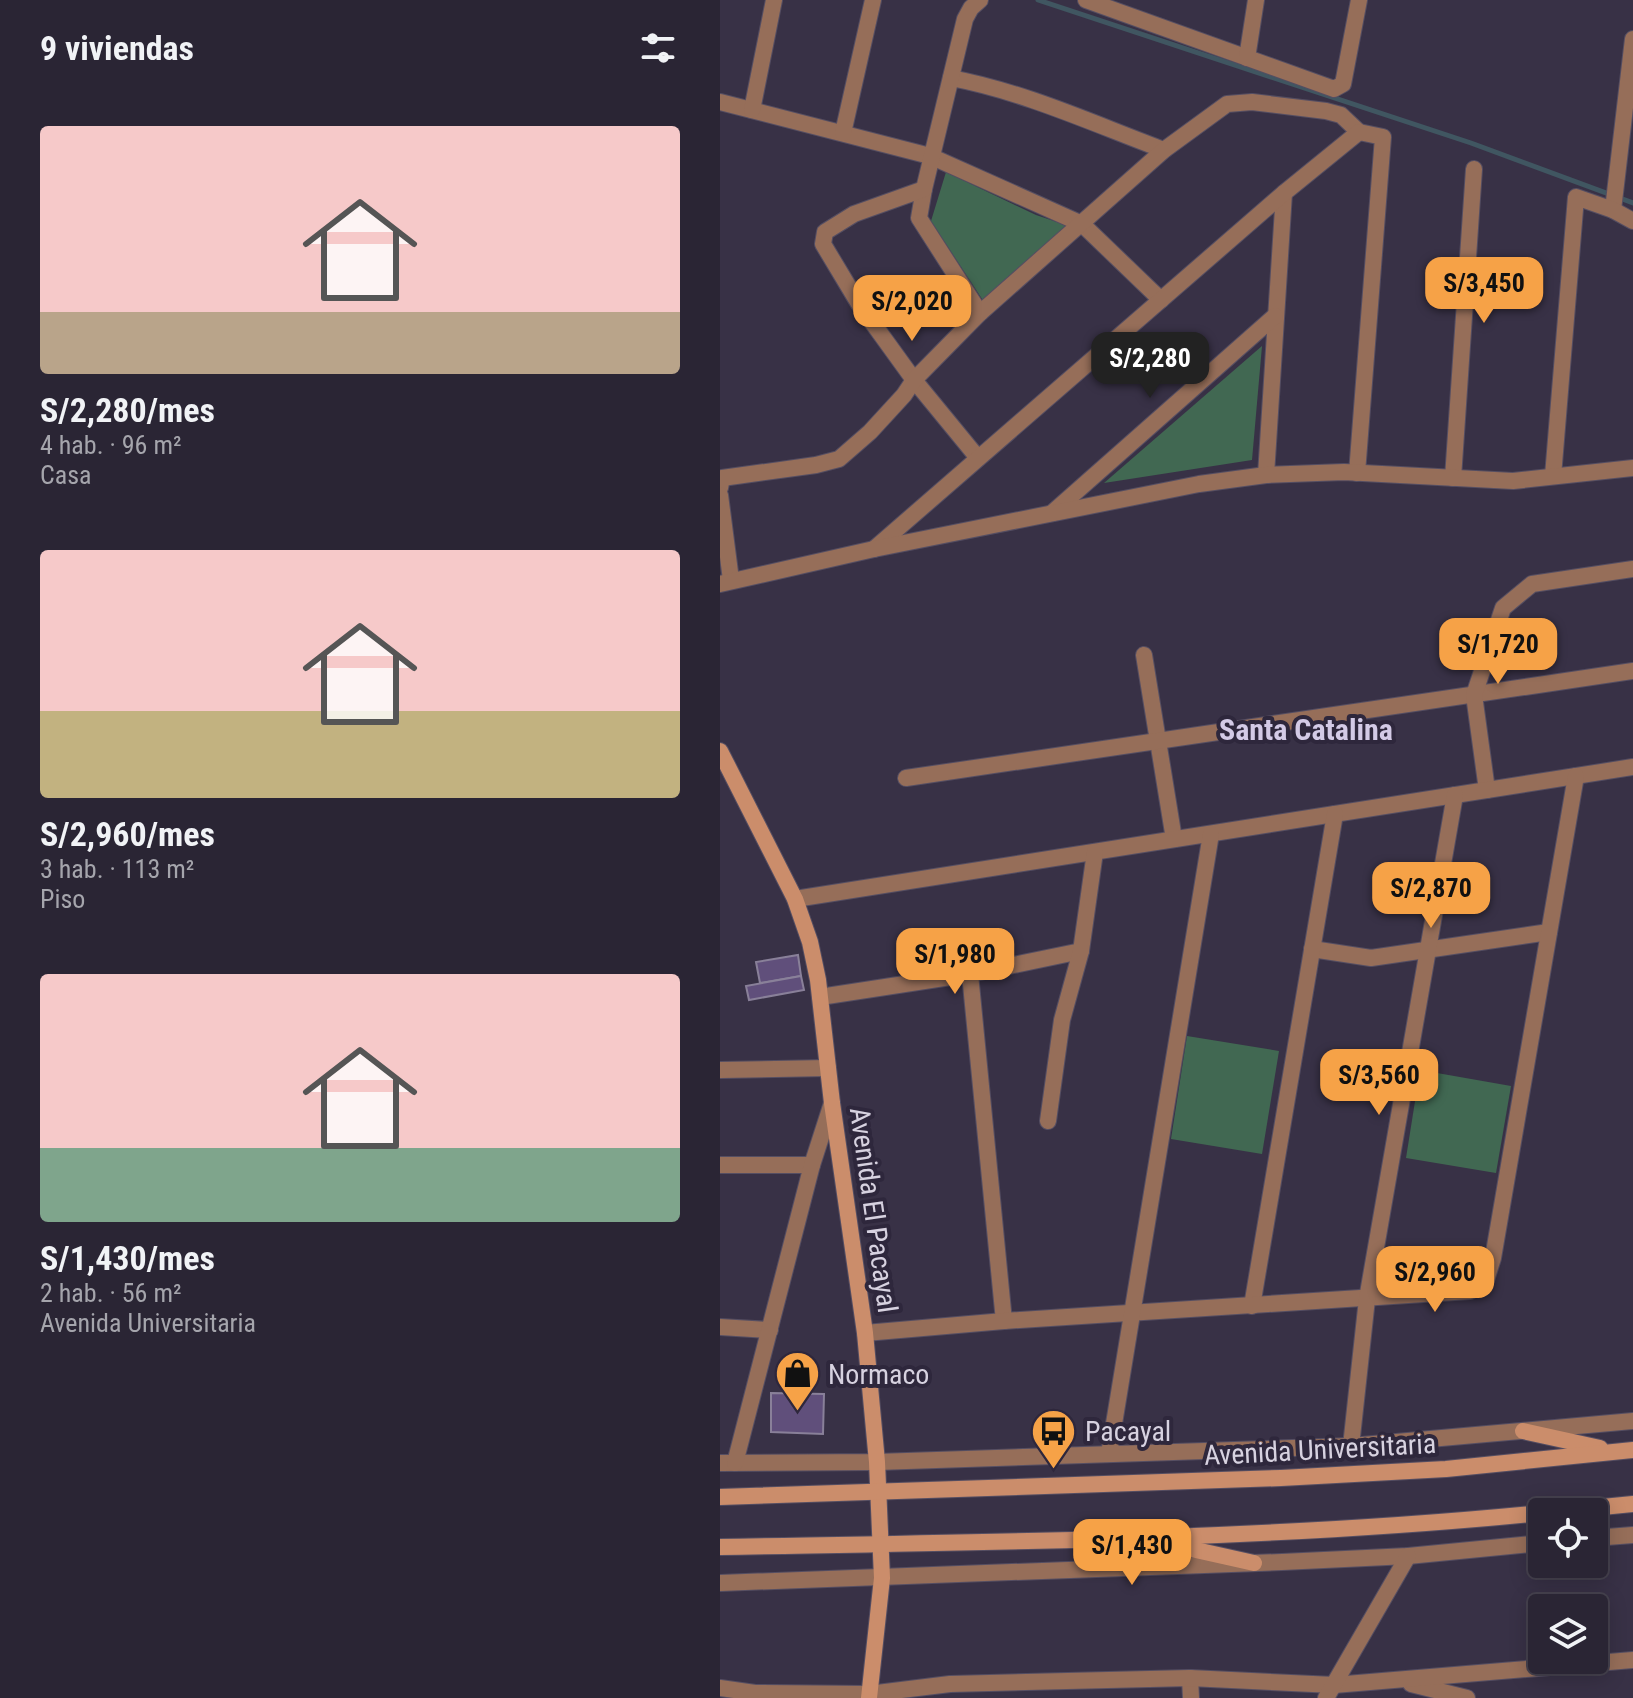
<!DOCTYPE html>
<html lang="es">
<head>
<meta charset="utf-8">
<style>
	body { margin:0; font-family:"Roboto Condensed",sans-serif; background:#363140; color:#f1f3f6; height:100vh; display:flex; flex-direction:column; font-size:30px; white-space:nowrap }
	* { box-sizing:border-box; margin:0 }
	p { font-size:26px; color:#a5a5ac }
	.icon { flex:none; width:44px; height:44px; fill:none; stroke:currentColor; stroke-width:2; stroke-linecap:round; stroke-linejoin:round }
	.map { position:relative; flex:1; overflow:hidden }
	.sheet { display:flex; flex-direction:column; background:#2a2534; width:720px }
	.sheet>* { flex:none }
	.tools { position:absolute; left:808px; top:1498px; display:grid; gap:16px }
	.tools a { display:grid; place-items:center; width:80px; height:80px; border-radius:8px; background:#2a2534; box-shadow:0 4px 20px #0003,0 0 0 2px #46424f; font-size:40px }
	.price { position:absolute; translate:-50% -68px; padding:0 18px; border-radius:16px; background:#f6a247; color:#111; font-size:26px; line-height:52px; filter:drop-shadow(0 2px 4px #0008) }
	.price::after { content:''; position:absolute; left:50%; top:48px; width:24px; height:18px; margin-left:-12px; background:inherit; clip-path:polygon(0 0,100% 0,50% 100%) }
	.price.active { background:#222; color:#fff }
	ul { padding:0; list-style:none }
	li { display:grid; align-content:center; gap:16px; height:424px; padding:0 40px }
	li span { display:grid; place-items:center; height:248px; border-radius:8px; color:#555 }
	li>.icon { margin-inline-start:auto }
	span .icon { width:144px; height:144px; fill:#fffc; stroke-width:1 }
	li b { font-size:34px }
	h2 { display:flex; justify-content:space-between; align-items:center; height:96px; padding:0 40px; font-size:34px }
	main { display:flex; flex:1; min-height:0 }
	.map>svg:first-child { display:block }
	.green { fill:#416852 }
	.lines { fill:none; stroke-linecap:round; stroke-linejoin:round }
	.stream { stroke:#405661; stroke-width:5 }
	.building { fill:#604f7b; stroke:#898099; stroke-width:2 }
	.street-casing { stroke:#554e62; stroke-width:18 }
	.secondary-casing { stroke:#554e62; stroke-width:18 }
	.street { stroke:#966e59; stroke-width:16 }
	.secondary { stroke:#cb8d6b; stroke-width:16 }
	.labels { text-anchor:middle; stroke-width:8; stroke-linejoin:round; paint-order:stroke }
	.street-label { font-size:28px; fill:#d7d2e0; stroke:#2e273c }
	.poi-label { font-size:28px; fill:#d7d2e0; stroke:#2e273c; text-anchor:start }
	.neighbourhood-label { font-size:30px; font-weight:bold; fill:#d3cae6; stroke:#2e273c }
</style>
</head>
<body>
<main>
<section class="sheet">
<h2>9 viviendas<svg class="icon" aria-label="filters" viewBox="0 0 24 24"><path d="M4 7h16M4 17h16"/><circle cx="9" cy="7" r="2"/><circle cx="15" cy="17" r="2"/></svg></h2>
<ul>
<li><span style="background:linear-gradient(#f6c9c9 75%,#b9a48a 0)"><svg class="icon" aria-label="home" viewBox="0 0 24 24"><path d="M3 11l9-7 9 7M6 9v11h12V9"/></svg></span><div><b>S/2,280/mes</b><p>4 hab. · 96 m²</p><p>Casa</p></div></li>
<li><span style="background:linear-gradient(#f6c9c9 65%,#c2b280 0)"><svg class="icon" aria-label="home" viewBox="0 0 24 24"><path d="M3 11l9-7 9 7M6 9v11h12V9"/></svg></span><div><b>S/2,960/mes</b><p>3 hab. · 113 m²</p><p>Piso</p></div></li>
<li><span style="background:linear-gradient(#f6c9c9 70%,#7fa58c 0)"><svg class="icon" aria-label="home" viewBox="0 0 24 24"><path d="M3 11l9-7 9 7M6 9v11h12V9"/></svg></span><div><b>S/1,430/mes</b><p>2 hab. · 56 m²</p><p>Avenida Universitaria</p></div></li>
</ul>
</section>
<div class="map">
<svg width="913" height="1698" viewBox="0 0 913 1698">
	<rect width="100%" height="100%" fill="#383146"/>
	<g class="green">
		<polygon points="226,172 316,215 349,226 264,302 211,221"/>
		<polygon points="542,346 532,460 384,483"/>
		<polygon points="467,1036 559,1051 542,1154 451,1139"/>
		<polygon points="700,1070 791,1086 776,1173 686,1158"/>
	</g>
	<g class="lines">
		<polyline class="stream" points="318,0 751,143 913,203"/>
	</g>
	<g class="building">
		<polygon points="78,955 81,976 40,983 36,962"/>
		<polygon points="81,976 84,990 29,1000 26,986"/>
		<polygon points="51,1393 104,1394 103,1434 51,1432"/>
	</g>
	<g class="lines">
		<defs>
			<g id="street">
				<polyline points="366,0 614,89 623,84 639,0"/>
				<polyline points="527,58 536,0"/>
				<path d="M 231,78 C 305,92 374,124 444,150"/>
				<polyline points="0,102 210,156 362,224 441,300"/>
				<polyline points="32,110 54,0"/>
				<polyline points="123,133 153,0"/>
				<polyline points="204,189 199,218 260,313"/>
				<polyline points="893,210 913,39"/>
				<polyline points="258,458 194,380 139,304 103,244 105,232 134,214 204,189 245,19 251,8 260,0"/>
				<polyline points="546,475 564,193"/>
				<polyline points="833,476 856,197 893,210 913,221"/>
				<polyline points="733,478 754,169"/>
				<polyline points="0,488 2,478 96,465 119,459 150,432 184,395 194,380 260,313 444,150 507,104 532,102 606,111 621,115 639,132"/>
				<polyline points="0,495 11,580"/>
				<polyline points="332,513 555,316"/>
				<polyline points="154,549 564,193 639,132 663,137 637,473"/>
				<polyline points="0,584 154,549 479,484 546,475 624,472 793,481 913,468"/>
				<polyline points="424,655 454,839"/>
				<polyline points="186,778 913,671"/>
				<polyline points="767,790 754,695 783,608 812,584 913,569"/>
				<polyline points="75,899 913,767"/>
				<polyline points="592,949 651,958 829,932"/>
				<polyline points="250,974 284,1321"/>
				<polyline points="100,997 250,974 361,951"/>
				<polyline points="0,1070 108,1068"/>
				<polyline points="328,1121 342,1020 361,951 375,852"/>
				<polyline points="0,1165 92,1165"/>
				<polyline points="532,1306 615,814"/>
				<polyline points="0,1327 50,1330"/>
				<polyline points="145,1333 284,1321 750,1291 766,1280 773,1258 856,776"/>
				<polyline points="631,1446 647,1299 735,795"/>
				<polyline points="389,1454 491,834"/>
				<polyline points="0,1463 157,1462 631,1446 913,1421"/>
				<polyline points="15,1463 92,1165 112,1103"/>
				<polyline points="874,1538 913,1535"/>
				<polyline points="0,1583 562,1562 688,1556 822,1543"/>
				<polyline points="470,1678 471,1698"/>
				<polyline points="691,1684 747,1698"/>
				<polyline points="0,1688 35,1693 149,1694 230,1684 470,1678 614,1685 913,1660"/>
				<polyline points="606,1698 688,1556"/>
			</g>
			<g id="secondary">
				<polyline points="0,751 75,899 90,942 98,980 112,1103 145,1333 157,1462 162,1578 149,1698"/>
				<polyline points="803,1431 880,1448"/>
				<polyline points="0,1497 561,1478 726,1469 913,1450"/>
				<polyline points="832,1512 913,1504"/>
				<polyline points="440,1542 534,1563"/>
				<path d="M 0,1547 C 274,1542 549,1540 822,1513"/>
			</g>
		</defs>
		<use href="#street" class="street-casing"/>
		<use href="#secondary" class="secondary-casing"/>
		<use href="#street" class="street"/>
		<use href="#secondary" class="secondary"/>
	</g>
	<defs>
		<symbol id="shop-pin" viewBox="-11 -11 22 30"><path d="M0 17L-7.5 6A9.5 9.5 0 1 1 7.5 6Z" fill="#f6a247" stroke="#2e273c"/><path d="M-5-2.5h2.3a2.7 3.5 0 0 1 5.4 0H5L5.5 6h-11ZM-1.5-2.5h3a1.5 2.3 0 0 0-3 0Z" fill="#111"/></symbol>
		<symbol id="bus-pin" viewBox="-11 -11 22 30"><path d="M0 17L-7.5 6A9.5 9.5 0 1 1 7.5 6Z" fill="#f6a247" stroke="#2e273c"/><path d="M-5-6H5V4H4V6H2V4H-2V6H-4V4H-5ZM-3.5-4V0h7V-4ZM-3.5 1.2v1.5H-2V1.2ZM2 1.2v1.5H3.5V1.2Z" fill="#111"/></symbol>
	</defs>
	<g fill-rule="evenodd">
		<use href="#shop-pin" x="52" y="1348" width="51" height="69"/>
		<use href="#bus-pin" x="308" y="1406" width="51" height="69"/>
	</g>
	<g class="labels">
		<g class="street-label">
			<text transform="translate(154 1210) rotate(82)" y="10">Avenida El Pacayal</text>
			<text transform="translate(600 1449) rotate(-3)" y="10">Avenida Universitaria</text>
		</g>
		<g class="poi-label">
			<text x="108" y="1384">Normaco</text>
			<text x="365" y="1441">Pacayal</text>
		</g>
		<g class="neighbourhood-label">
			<text x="586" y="740">Santa Catalina</text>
		</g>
	</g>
</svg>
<div class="tools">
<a><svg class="icon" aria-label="locate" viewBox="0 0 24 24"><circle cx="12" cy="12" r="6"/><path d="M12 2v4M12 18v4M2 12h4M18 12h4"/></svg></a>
<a><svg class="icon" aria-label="layers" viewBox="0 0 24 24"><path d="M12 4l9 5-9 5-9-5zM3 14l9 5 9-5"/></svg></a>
</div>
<b class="price" style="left:764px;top:325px">S/3,450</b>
<b class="price" style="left:192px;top:343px">S/2,020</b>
<b class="price active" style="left:430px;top:400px">S/2,280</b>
<b class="price" style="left:778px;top:686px">S/1,720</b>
<b class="price" style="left:711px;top:930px">S/2,870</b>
<b class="price" style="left:235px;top:996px">S/1,980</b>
<b class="price" style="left:659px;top:1117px">S/3,560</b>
<b class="price" style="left:715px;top:1314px">S/2,960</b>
<b class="price" style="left:412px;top:1587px">S/1,430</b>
</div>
</main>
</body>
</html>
